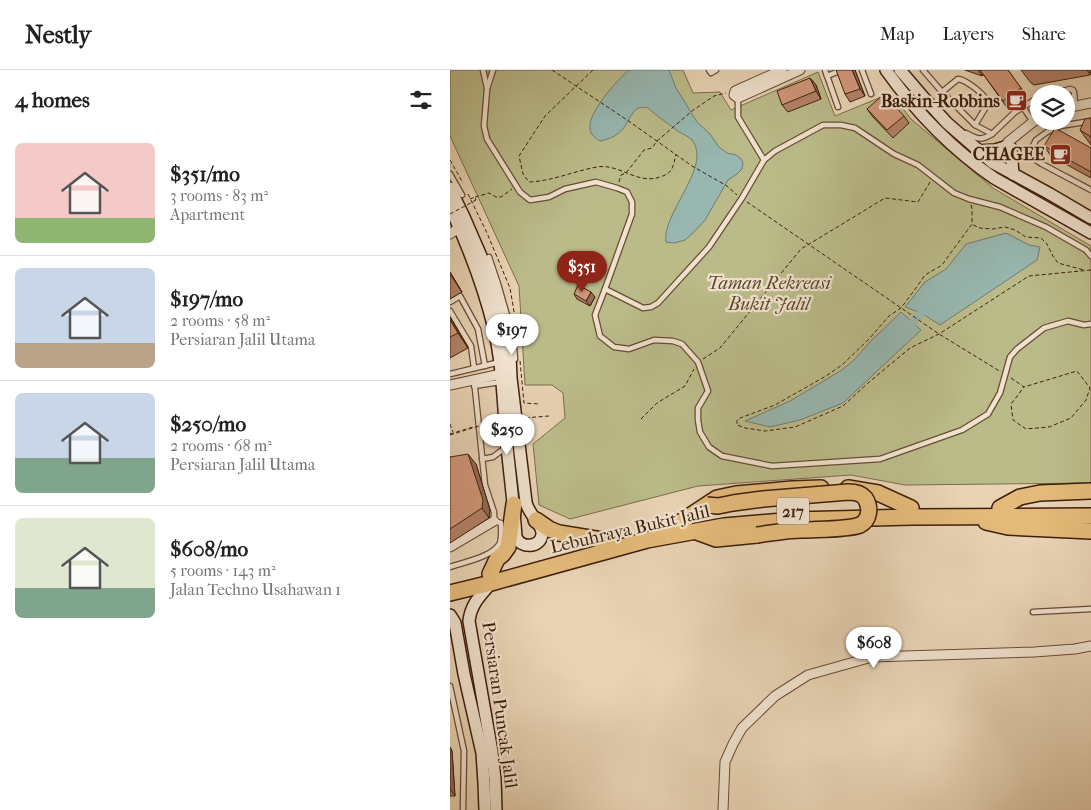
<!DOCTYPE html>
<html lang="en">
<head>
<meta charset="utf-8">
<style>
	body { margin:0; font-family:"IM FELL French Canon",serif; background:#f6f6f6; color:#202124; height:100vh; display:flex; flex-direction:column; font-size:19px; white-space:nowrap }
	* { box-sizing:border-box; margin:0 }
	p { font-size:16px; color:#757577 }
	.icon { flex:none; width:28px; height:28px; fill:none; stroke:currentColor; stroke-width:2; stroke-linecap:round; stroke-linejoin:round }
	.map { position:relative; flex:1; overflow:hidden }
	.details { display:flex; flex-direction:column; background:#fff; width:450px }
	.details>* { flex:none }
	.fabs { position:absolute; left:580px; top:15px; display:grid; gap:10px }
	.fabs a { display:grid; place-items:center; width:45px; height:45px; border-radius:50%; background:#fff; box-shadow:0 2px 12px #0003; font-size:25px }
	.price { position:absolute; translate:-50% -42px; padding:0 11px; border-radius:18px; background:#fff; color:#222; font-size:16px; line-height:32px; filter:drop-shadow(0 1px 2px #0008) }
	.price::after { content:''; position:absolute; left:50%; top:30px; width:15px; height:11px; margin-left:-8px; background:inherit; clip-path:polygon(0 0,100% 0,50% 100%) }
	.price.on { background:#8f2418; color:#fff }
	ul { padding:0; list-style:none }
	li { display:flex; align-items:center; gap:15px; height:125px; padding:0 15px }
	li+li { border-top:1px solid #e0e0e0 }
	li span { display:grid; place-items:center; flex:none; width:140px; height:100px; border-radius:8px; color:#555 }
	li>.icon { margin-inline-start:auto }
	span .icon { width:60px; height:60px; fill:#fffc; stroke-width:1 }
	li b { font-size:21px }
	h2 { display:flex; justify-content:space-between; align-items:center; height:60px; padding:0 15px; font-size:21px }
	header { display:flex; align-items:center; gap:30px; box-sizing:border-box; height:70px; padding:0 25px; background:#fff; border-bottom:1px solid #e0e0e0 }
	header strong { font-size:24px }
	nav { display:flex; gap:28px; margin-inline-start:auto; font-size:18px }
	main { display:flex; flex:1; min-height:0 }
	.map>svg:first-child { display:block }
	.green { fill:#bbbb8a; stroke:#7c6d4a }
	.water { fill:#97b7b0; stroke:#737a6e }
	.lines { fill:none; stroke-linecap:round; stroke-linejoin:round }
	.canal { stroke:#97b7b0; stroke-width:8 }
	.lane-casing { stroke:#684c35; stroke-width:7 }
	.street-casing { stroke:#684c35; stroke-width:11 }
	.secondary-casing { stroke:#3e1f0b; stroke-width:14 }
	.highway-casing { stroke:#3e1f0b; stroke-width:18 }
	.path { stroke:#3e1f0b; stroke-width:1; stroke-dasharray:4 2.5; stroke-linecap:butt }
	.lane { stroke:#f0e2ce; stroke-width:4.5 }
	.street { stroke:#f0e2ce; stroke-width:9 }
	.secondary { stroke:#f0e2ce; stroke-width:11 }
	.highway { stroke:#e4ba7a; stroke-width:15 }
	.highway-bridge-casing { stroke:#3e1f0b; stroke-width:18; stroke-linecap:butt }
	.path-bridge { stroke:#3e1f0b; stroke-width:1; stroke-dasharray:4 2.5; stroke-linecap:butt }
	.highway-bridge { stroke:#e4ba7a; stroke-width:15 }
	.wall { fill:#b48269; stroke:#3e1f0b }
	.shaded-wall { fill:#926a55; stroke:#3e1f0b }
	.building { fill:#d1977a; stroke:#3e1f0b }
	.labels { text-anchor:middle; stroke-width:4.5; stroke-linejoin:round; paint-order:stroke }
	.shield { fill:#f0e2ce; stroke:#735a46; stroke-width:1 }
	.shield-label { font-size:16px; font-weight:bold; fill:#3e1f0b }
	.poi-label { font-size:18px; font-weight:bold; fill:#3e1f0b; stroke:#f0e2ce; text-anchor:end }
	.park-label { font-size:18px; font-style:italic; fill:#5d462b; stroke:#f0e2ce }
	.street-label { font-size:18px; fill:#3e1f0b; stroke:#f0e2ce }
</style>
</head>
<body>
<header>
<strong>Nestly</strong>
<nav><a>Map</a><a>Layers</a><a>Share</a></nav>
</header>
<main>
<section class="details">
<h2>4 homes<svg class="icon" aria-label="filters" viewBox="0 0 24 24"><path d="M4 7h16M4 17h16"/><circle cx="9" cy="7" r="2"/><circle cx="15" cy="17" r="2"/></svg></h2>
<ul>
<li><span style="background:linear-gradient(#f6c9c9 75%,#8fb573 0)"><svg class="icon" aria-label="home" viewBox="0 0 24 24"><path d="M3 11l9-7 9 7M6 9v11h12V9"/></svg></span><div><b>$351/mo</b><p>3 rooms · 83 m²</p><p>Apartment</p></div></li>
<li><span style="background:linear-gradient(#c9d6e8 75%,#b9a48a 0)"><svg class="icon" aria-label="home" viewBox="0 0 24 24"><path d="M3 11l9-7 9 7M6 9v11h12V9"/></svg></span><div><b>$197/mo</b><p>2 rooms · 58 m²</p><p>Persiaran Jalil Utama</p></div></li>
<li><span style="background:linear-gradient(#c9d6e8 65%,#7fa58c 0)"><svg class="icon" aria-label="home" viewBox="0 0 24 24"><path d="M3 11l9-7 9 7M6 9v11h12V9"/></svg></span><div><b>$250/mo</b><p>2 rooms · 68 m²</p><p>Persiaran Jalil Utama</p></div></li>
<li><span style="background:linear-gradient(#dfe7d0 70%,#7fa58c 0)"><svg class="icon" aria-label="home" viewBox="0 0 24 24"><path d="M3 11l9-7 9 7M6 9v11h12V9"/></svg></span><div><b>$608/mo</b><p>5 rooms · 143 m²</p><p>Jalan Techno Usahawan 1</p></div></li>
</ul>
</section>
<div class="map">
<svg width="641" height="740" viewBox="0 0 641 740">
	<rect width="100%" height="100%" fill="#e8d3b4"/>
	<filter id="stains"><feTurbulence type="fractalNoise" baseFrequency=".004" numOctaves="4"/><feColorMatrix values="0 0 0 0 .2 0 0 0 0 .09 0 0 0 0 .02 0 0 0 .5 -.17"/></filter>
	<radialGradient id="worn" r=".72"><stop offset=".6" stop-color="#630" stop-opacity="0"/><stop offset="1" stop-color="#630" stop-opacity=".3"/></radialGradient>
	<polygon class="green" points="0,0 233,0 243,23 270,22 281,40 368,2 385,46 441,23 461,49 543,118 641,176 641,413 455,415 401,405 248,416 120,449 89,435 83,374 115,348 113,323 102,315 75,315 69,216 0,66"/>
	<g class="water">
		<path d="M 179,0 L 219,0 L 226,18 L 247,52 L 260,64 L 269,77 L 277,83 L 286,85 L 291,89 L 293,93 L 292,99 L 287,104 L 278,110 L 255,150 L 245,161 L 235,170 L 224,173 L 216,172 C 211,144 263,96 242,70 C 239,67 233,64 229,62 C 219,54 208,47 198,38 C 183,33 180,51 172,60 C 165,67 159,69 150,71 C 145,68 141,65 140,59 C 137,43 168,9 179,0 Z"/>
		<polygon points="556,163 579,175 590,177 587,190 490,255 471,243 455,237 475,212 496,199 516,174"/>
		<polygon points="451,242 471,260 393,333 350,350 320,357 295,351 340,331 392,300 405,289 419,273"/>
	</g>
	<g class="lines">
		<polyline class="canal" points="462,253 471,243"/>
		<defs>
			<g id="lane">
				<polyline points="33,0 37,18"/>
				<polyline points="43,0 37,19 34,56 37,69 70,122 80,130 99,127 115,119 146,112 167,118 177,122 182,132 182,144 155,219 145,245 150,266 164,277 179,279 204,270 223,271 232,274 248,292 258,321 248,338 248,350 250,362 259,377 272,386 322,396 430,389 512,360 538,344 550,323 560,287 567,279 594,258 618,251 634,255 641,254"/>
				<polyline points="259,0 261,3 266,0"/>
				<polyline points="375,0 388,37"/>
				<polyline points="412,0 421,24"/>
				<polyline points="473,0 492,22 525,55 542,64 565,42 589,27"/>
				<polyline points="377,6 392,0"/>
				<path d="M 492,22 L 508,9 C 516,10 530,21 535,28 C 538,31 537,31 537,35 L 525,55"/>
				<polyline points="602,24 620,19 623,20 624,22 625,36"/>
				<polyline points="288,28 288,47 314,90"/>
				<polyline points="573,37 583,52"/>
				<polyline points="641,51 610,56 597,62 586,70 581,80 583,88 592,94 641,120"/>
				<path d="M 516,63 C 527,69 531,71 542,64"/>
				<polyline points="0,104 12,125"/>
				<polyline points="39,187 48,214 63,266 65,289"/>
				<polyline points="155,219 193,238 201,237 208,233 259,177 292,128 314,90 325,81 373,55 391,55 405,58 444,84 468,95 504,123 519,129 550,137 596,157 636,180 641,186"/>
				<polyline points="0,232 10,226 28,259 35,296"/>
				<polyline points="0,241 21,276 24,298"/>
				<polyline points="0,304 50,292"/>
				<polyline points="24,316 50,312"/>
				<polyline points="32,389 43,387 55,378"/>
				<path d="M 0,497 C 14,492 43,487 50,473 C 52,467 51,459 51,453 L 44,451 L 44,442 L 35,415 L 24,309"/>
				<polyline points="583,542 641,539"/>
				<polyline points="0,616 14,681 13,740"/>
			</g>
			<g id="street">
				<polyline points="332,0 285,21 284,25 288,28 350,0"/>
				<polyline points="616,38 641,33"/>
				<polyline points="543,93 558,72 583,52 589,49"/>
				<polyline points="0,164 9,158"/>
				<polyline points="0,315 51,304"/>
				<polyline points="0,477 44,451"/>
				<polyline points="273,740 275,692 283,674 292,658 325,626 358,605 422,587 584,582 625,579 641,576"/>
			</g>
			<g id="secondary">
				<path d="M 436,0 C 466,42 502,79 544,108 L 641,163"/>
				<polyline points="450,0 474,28 497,53 543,93 600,124 641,148"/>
				<polyline points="561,78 563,104"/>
				<polyline points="529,81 545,80 555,77"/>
				<path d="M 0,118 L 14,147 L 34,193 L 42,216 L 60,286 L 61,308 L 76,432 C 78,444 93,455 92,464 C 91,478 71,479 66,467 C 64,437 60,407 57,376 C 53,337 53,297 44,259 C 34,217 18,176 0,137"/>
				<path d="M 41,513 C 30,526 21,534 19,551 L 42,682 L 45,709 L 46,740"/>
				<polyline points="0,545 5,553 14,604 32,683 34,713 35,740"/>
			</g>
			<g id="highway">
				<polyline points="398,418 428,423 461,438"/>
				<polyline points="550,438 570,427 590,423 641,421"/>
				<polyline points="86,450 99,459 109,463 158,471"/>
				<polyline points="536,452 558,457 641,461"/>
				<polyline points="226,455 267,428 286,424 309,422 342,419 371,418"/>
				<polyline points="247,462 266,469 307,465"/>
				<polyline points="40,504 47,489 53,484 58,477 64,434"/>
				<polyline points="0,523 41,513 197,470 274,456 344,450 462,447 641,446"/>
			</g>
		</defs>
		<use href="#lane" class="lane-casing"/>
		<use href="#street" class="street-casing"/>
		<use href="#secondary" class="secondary-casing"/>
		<use href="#highway" class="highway-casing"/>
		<g class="path">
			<polyline points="102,0 180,52 242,96 277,116 287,125"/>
			<path d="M 143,0 L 95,46 L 69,86 L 73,104 L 79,112 C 103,111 124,101 147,97 C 169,93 187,115 210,107 C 223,103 223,97 226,84"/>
			<polyline points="0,90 13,113"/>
			<polyline points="169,112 171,105 176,103 194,80 202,78 207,71 242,41 264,26 276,23"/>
			<polyline points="18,124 37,163 60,218 66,253"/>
			<polyline points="25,127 39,123 46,127 51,127 62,119"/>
			<polyline points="20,129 25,127 26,130"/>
			<polyline points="297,132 489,264 551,302"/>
			<polyline points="521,135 522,139 522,154 497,188 492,195 475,205 466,218 451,238 439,246 419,269 392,295 376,306 325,335 290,348 287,350 287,355 295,358 315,361 345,357 393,336 418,313 460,278 489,264 579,206 641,200"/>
			<polyline points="523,155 530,158 543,159 555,157 565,160 576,167 591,168 597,174 603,186 608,193 634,200"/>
			<polyline points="253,289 270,278 351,179 435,128 468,132 480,112"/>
			<polyline points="70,291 74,333 90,334"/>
			<polyline points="561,308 574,317 627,301 640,318 636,330 621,348 599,357 576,359 563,350 561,334 574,317"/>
			<polyline points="191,349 207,333 235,316 244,299"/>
			<polyline points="34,353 45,350"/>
			<polyline points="0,364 23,357"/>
		</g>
		<use href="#lane" class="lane"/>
		<use href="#street" class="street"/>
		<use href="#secondary" class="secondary"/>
		<use href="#highway" class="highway"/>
		<defs>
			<path id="highway-bridge" d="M 257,435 L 268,436 L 283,433 L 313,429 L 398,422 C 404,422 411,423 415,428 C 421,437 420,450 410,455 C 397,460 367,459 353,460 C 337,460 322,463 307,465"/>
		</defs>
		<use href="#highway-bridge" class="highway-bridge-casing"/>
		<g class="path-bridge">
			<polyline points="0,144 26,130"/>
			<polyline points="0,354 3,362"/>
			<polyline points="0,365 48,350 99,346"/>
		</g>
		<use href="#highway-bridge" class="highway-bridge"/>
	</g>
	<g class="wall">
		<polygon points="405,0 415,26 400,32 395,24"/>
		<polygon points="515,0 558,0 576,25 558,39 533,4 532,6"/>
		<polygon points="571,0 641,0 640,5 584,15 581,13"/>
		<polygon points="360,8 366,15 371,29 338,42 332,35"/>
		<polygon points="417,39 454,46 459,53 443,68 423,47"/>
		<polygon points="641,48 641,75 630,60"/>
		<polygon points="594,76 641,78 641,108 601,86"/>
		<polygon points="0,202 12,222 0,229"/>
		<polygon points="124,224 145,227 140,236 127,229"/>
		<polygon points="0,247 18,278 0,288"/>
		<polygon points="0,387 26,394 40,440 39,448 0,473"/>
		<polygon points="0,677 2,681 5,726 0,726"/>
	</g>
	<g class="shaded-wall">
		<polygon points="402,0 405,0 415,26 410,19"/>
		<polygon points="528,0 534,0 532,6"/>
		<polygon points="637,0 641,0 640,5"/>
		<polygon points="360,8 366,15 371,29 366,21"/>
		<polygon points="0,202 12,222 0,204"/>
		<polygon points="141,222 145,227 140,236 136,231"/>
		<polygon points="0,247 18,278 8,263 0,250"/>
		<polygon points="18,384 26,394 40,440 39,448 32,438"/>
		<polygon points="0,677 2,681 5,726 0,719"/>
	</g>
	<g class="building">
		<polygon points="386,0 402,0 410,19 395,24"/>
		<polygon points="530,0 558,0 571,18 553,31"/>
		<polygon points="360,8 366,21 332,35 327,21"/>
		<polygon points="434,24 454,46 437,60 417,39"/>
		<polygon points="641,48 641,67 630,60 635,49"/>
		<polygon points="605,58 641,78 641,102 594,76"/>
		<polygon points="128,215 141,222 136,231 124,224"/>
		<polygon points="0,250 8,263 0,267"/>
		<polygon points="18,384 33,430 32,438 0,459 0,387"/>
	</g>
	<defs>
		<symbol id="cafe-square" viewBox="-11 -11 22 22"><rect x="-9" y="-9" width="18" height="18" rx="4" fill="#8f2418" stroke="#f0e2ce"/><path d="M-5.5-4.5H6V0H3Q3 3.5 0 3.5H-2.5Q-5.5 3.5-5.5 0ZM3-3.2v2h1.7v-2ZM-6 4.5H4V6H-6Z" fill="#fff"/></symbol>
	</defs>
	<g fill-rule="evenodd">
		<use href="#cafe-square" x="554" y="18" width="25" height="25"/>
		<use href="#cafe-square" x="598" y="72" width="25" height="25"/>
	</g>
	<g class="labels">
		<rect class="shield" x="327" y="427.5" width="32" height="27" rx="4"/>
		<g class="shield-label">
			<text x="343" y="447">217</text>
		</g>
		<g class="poi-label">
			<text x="550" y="37">Baskin-Robbins</text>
			<text x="595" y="90">CHAGEE</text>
		</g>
		<g class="park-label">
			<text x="319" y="219">Taman Rekreasi<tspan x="319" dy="21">Bukit Jalil</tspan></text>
		</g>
		<g class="street-label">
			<text transform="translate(180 459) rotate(-13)" y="6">Lebuhraya Bukit Jalil</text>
			<text transform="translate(50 635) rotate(82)" y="6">Persiaran Puncak Jalil</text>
		</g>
	</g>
	<rect width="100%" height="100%" filter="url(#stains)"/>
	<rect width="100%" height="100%" fill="url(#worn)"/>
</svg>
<div class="fabs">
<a><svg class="icon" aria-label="layers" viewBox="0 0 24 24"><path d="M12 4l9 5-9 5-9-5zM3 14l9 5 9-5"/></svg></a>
</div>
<b class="price on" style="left:132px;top:223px">$351</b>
<b class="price" style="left:62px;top:286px">$197</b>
<b class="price" style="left:57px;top:386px">$250</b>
<b class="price" style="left:424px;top:599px">$608</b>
</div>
</main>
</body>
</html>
